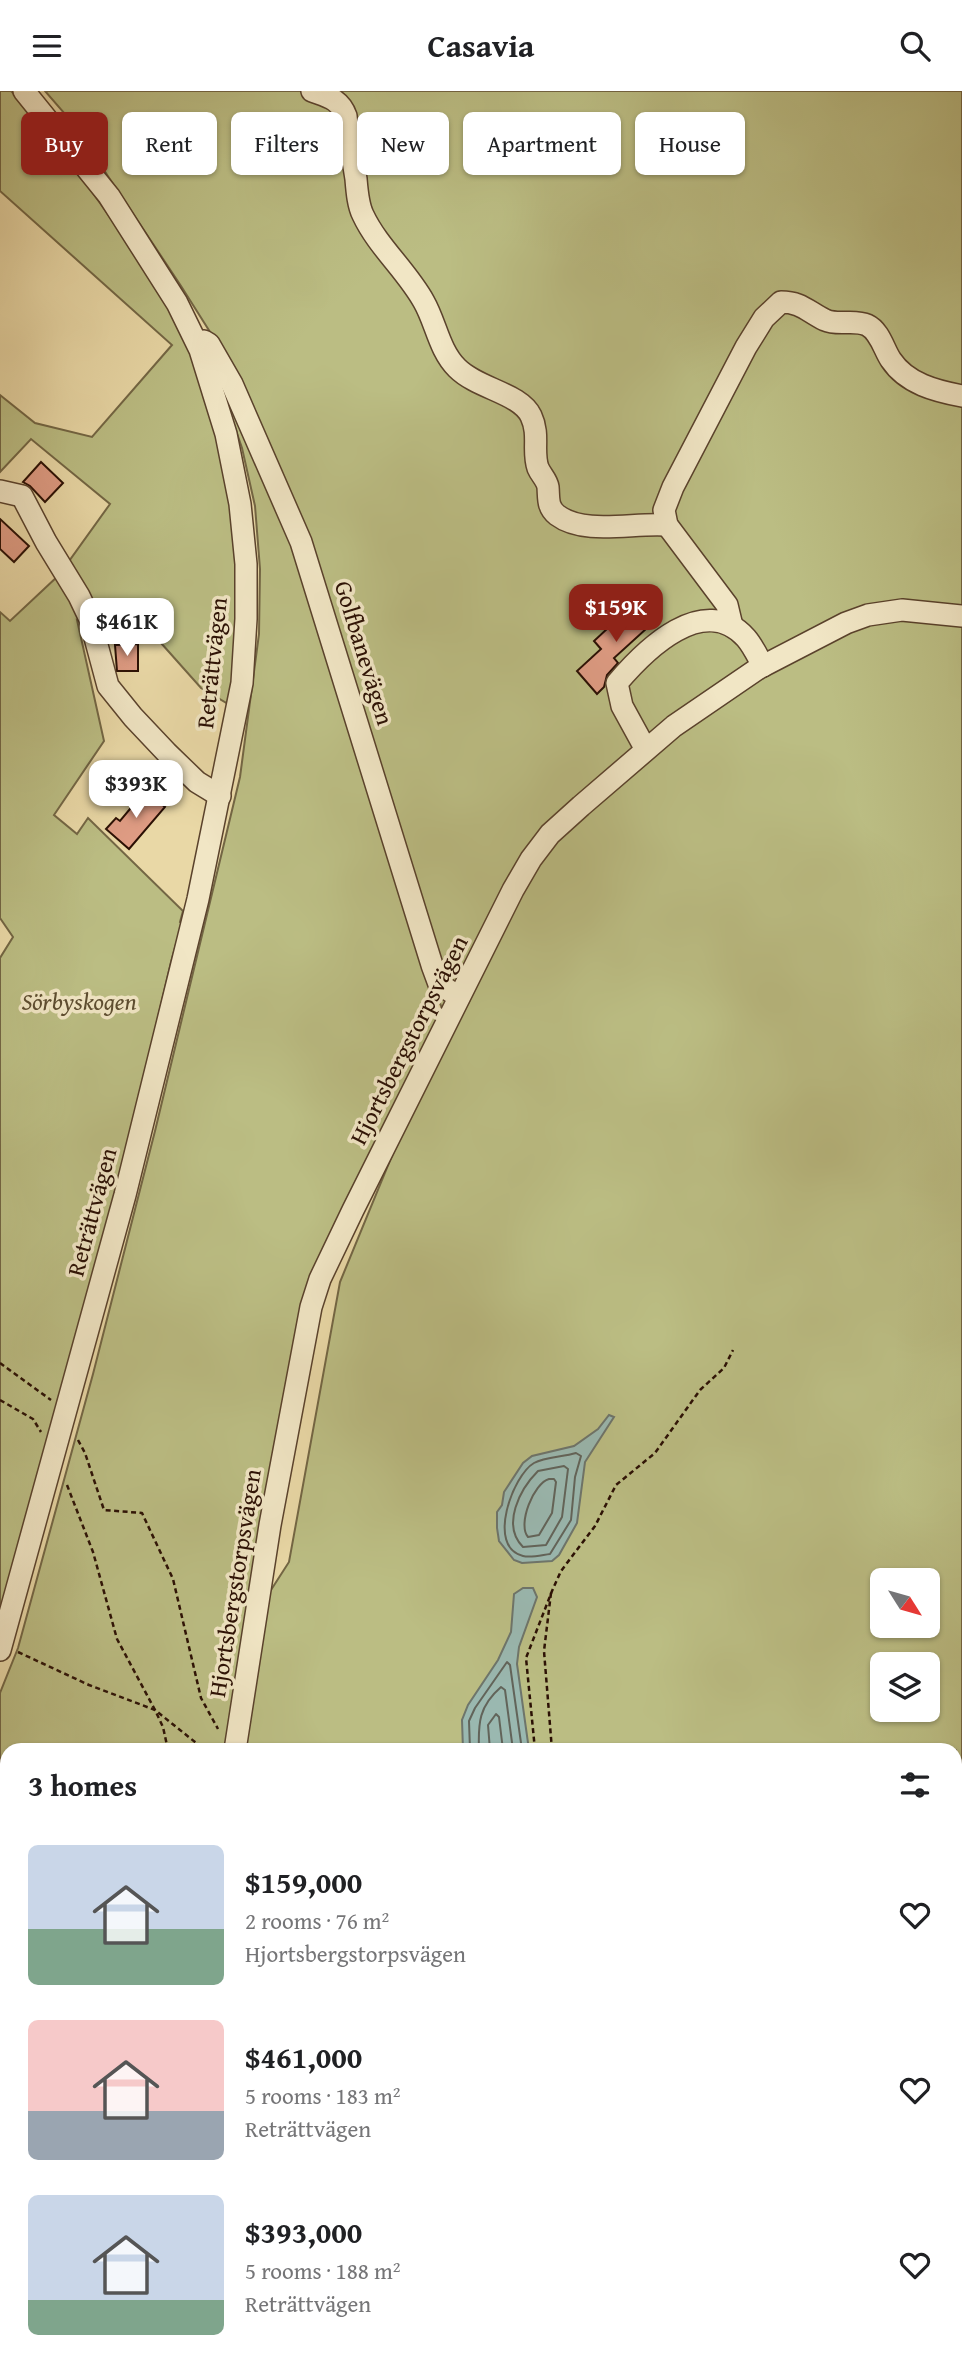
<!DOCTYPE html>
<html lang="en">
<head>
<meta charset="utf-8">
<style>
	body { margin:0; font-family:"Gentium Book Plus",serif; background:#f6f6f6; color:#202124; height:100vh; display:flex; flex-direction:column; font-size:26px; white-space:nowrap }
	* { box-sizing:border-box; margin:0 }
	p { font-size:23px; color:#757577 }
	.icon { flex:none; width:38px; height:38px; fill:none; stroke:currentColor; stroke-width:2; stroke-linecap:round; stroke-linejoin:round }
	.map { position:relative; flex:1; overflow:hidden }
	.drawer { position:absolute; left:0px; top:1652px; width:962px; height:623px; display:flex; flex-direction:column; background:#fff; border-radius:21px 21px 0 0; box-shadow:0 2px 5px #0004 }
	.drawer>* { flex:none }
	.guide { position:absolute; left:21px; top:21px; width:920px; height:63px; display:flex; gap:14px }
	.needle { width:46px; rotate:127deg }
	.buttons { position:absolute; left:870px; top:1477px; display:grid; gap:14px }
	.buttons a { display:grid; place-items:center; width:70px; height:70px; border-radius:10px; background:#fff; box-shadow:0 2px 5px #0004; font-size:35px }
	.price { position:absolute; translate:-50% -60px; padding:0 16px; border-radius:14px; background:#fff; color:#222; font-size:23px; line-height:46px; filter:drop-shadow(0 2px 4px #0008) }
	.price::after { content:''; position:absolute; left:50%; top:42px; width:21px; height:16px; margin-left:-10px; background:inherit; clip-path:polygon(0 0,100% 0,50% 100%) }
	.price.active { background:#8f2418; color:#fff }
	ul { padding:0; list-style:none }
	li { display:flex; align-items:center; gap:21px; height:175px; padding:0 28px }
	li span { display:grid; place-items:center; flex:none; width:196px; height:140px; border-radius:10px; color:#555 }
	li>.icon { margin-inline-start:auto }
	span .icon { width:84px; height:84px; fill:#fffc; stroke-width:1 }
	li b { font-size:30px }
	h2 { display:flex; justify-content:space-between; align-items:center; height:84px; padding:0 28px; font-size:30px }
	.pill { padding:0 24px; border-radius:10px; background:#fff; box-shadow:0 2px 5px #0004; font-size:24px; line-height:63px }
	.pill.active { background:#8f2418; color:#fff }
	header { display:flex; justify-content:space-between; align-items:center; height:91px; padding:0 28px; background:#fff; font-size:32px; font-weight:700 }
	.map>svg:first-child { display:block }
	.green { fill:#bbbd83; stroke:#736644; stroke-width:2; fill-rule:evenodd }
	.water { fill:#9ab8b0; stroke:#6e756b; stroke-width:2 }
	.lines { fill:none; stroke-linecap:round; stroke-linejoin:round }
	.shore { stroke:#62645a; stroke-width:2 }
	.stream { stroke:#6e756b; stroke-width:5 }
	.building { fill:#df9c84; stroke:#2b1004; stroke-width:2 }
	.minor-casing { stroke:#5a422c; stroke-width:24 }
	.path { stroke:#2b1004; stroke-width:2.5; stroke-dasharray:5 3.5; stroke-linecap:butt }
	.minor { stroke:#f1e6c5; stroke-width:21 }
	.labels { text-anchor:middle; stroke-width:7; stroke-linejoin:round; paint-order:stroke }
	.street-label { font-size:24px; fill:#2b1004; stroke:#f1e6c5 }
	.park-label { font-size:24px; font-style:italic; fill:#5d4d30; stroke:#f1e6c5 }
</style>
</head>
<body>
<header><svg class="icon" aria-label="menu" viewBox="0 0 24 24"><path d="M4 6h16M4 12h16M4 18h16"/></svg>Casavia<svg class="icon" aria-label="search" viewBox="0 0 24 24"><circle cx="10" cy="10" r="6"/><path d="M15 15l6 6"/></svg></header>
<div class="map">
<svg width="962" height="2275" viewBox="0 0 962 2275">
	<rect width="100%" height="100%" fill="#e9d8a6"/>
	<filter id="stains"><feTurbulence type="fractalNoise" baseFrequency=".00286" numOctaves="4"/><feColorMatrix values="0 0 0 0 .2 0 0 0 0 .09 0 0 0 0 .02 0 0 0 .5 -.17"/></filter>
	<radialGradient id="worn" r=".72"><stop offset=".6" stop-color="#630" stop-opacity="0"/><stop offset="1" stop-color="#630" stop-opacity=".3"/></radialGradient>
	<g class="green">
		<polygon points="0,0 11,0 32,21 66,64 170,211 211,312 230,410 237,492 239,540 230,614 201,597 161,552 77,529 104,650 54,724 77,743 88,727 183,820 180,831 182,832 171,871 131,1042 0,1547 0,867 13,846 0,827 0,521 10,530 59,484 110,413 31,348 0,381 0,304 35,332 92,346 172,254 0,100"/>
		<path d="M 45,0 L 962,0 L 962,2029 L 956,2039 L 956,1659 L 7,1659 L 7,2121 L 0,2132 L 0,1602 L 18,1557 L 93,1283 L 155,1040 L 240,686 L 259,543 L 260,478 L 255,415 L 242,357 L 211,267 L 234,279 L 181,195 L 72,31 ZM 415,845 L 447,931 L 340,1191 L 289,1471 L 260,1516 L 245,1529 L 263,1446 L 307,1212 L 440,927 ZM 882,1489 L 928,1489 L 928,1535 L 882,1535 ZM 882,1573 L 928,1573 L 928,1619 L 882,1619 Z"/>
		<polygon points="7,2140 7,2268 94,2268 95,2275 0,2275 0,2150"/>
		<polygon points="956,2160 962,2166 962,2275 862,2275 862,2268 956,2268"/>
		<polygon points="99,2268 420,2268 424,2275 100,2275"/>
		<polygon points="475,2268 536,2268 547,2275 468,2275"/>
		<polygon points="656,2268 853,2268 852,2275 656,2275"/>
	</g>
	<g class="water">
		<polygon points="609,1324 614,1326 585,1371 577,1432 559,1464 552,1470 522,1472 514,1469 499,1450 497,1437 497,1421 502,1414 504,1401 523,1372 532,1365 574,1355 598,1338"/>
		<polygon points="523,1497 533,1497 537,1506 519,1556 517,1573 529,1659 463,1659 462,1629 468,1614 498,1569 511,1541 514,1503"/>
		<polygon points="420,2268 475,2268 468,2275 424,2275"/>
		<polygon points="536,2268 656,2268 656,2275 547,2275"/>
	</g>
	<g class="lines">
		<g class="shore">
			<path d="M 576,1362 L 581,1365 L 575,1386 L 571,1429 L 550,1463 C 542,1464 531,1467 523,1465 C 486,1456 513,1384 534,1372 C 545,1366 563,1366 576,1362 Z"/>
			<path d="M 564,1375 L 568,1378 L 562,1426 L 546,1454 L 523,1456 C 501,1434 520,1398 538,1380 Z"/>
			<path d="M 549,1388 L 554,1388 L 556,1391 L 552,1422 L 539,1444 L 528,1446 C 517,1433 534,1392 549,1388 Z"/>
			<polyline points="470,1659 469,1630 475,1617 507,1571 510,1574 522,1659"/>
			<path d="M 479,1659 C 478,1632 479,1615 501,1596 L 505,1599 L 513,1659"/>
			<polyline points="490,1659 488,1634 496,1623 499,1626 503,1659"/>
		</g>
		<polyline class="stream" points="876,2275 880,2268"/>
	</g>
	<g class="building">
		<polygon points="41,371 63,392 45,411 30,395 23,391"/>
		<polygon points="0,428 29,455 14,471 0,458"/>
		<polygon points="639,508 657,528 614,567 618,572 607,584 604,596 597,603 577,580 601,558 594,550"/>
		<polygon points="138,553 138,580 117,580 115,554"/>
		<polygon points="145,700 165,716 129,758 106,738 116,727 120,730"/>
	</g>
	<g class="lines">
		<defs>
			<g id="minor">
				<path d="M 312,0 C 328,6 340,8 346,25 C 348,46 353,67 356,88 C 357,100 358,114 363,124 C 378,156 407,180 424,211 C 436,232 439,259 457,277 C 478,298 520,302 531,325 C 540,344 532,360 538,377 C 541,384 547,389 548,396 C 549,407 547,416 557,424 C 585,445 634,431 667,434"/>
				<polyline points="204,250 209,253 232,293 301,451 432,874 439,893 459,906"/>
				<polyline points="0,400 22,405 46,451 79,505 90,528 108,595 133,626 167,662 197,691 220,705"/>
				<path d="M 732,535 L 727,514 L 667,434 L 664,419 L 673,396 L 746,256 L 764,227 L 781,211 C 801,211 807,220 825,229 C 838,235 854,228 867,234 C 880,240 884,259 891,269 C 907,293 936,300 962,305"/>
				<path d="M 645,657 L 622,615 L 617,592 C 645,559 704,500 746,547 C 753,555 758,566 763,575"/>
				<polyline points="0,1559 125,1104 198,808 242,592 246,528 246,473 240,413 226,343 200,259 177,212 109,105 24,0"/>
				<polyline points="235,1659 270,1434 311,1216 320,1188 353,1119 513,799 531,768 550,743 581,715 674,635 759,577 846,532 868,524 902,519 962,525"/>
				<polyline points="956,2061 962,2051"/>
				<polyline points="0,2141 7,2130"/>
			</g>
		</defs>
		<use href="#minor" class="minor-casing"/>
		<g class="path">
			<polyline points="0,1272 51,1309"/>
			<polyline points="0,1309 33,1328 41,1341"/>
			<polyline points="78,1349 85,1362 104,1419 142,1422 173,1488 201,1607 218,1638"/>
			<polyline points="67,1394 93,1461 117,1548 155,1619 163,1636 168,1659"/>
			<polyline points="551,1502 544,1560 552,1659"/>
			<polyline points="18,1561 89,1594 155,1619 205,1659"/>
			<polyline points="535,1659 526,1567 552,1500 561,1480 595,1435 616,1394 655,1362 700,1299 724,1277 733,1259"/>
			<polyline points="956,2125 962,2122"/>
			<polyline points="956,2156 962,2161"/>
			<polyline points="239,2275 242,2268"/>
			<polyline points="857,2275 858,2268"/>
		</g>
		<use href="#minor" class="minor"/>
	</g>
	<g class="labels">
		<g class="street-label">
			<text transform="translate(364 562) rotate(73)" y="8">Golfbanevägen</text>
			<text transform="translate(212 572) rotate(-84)" y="8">Reträttvägen</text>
			<text transform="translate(409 949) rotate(-63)" y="8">Hjortsbergstorpsvägen</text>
			<text transform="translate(92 1121) rotate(-75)" y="8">Reträttvägen</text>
			<text transform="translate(235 1492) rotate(-81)" y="8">Hjortsbergstorpsvägen</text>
		</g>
		<g class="park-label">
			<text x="79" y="919">Sörbyskogen</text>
		</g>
	</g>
	<rect width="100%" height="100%" filter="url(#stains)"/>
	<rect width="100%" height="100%" fill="url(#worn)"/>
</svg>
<div class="buttons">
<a><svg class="needle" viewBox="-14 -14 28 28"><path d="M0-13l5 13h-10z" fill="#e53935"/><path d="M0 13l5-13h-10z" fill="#757577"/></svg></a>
<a><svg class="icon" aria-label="layers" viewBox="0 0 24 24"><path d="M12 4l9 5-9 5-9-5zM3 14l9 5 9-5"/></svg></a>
</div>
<b class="price active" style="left:616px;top:553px">$159K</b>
<b class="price" style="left:127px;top:567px">$461K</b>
<b class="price" style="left:136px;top:729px">$393K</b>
<div class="guide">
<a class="pill active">Buy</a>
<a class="pill">Rent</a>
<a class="pill">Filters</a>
<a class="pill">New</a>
<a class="pill">Apartment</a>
<a class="pill">House</a>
</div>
<section class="drawer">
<h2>3 homes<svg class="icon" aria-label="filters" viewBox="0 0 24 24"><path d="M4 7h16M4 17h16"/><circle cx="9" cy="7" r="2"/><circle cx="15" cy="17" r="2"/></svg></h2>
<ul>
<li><span style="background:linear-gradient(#c9d6e8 60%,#7fa58c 0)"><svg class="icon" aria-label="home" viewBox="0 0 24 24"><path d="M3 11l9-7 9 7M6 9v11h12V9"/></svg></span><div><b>$159,000</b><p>2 rooms · 76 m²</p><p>Hjortsbergstorpsvägen</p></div><svg class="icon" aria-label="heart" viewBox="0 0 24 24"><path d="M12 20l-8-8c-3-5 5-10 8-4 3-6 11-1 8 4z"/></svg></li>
<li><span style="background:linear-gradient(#f6c9c9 65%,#9aa5b1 0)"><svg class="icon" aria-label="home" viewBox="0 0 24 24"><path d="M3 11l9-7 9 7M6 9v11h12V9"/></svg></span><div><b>$461,000</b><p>5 rooms · 183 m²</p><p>Reträttvägen</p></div><svg class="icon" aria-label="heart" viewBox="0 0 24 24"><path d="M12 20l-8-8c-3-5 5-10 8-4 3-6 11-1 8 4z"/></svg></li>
<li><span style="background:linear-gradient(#c9d6e8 75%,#7fa58c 0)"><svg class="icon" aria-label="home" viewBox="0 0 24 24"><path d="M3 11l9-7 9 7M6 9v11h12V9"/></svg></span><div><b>$393,000</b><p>5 rooms · 188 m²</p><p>Reträttvägen</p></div><svg class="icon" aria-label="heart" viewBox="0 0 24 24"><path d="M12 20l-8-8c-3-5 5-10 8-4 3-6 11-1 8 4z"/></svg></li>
</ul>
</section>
</div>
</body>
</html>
